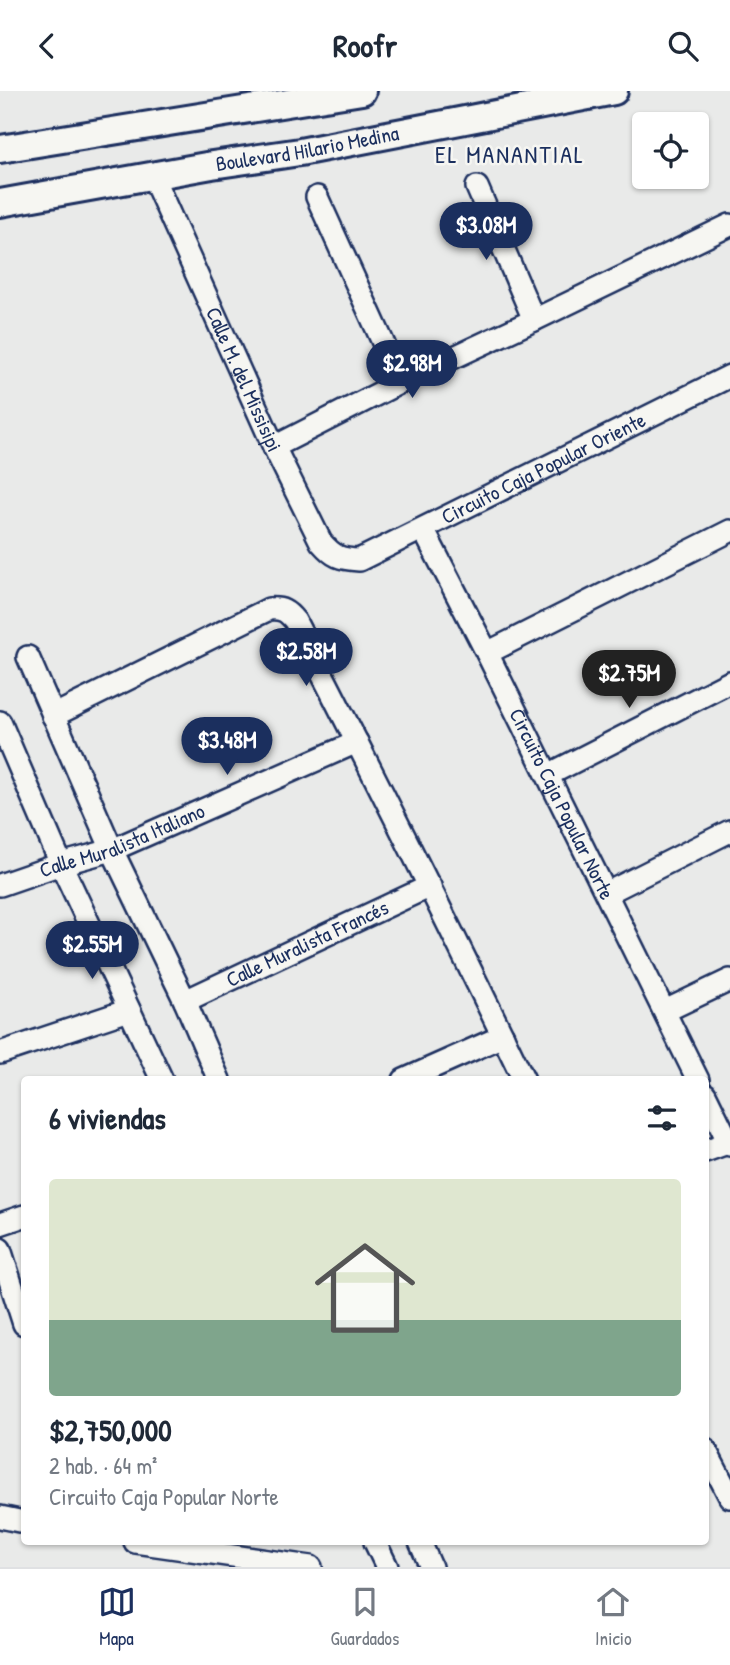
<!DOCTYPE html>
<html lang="es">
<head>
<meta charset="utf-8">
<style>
	body { margin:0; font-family:"Patrick Hand",sans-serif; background:#f6f6f7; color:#1f2937; height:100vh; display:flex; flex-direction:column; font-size:26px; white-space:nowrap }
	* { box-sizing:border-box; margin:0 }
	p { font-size:23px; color:#747a83 }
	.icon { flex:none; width:38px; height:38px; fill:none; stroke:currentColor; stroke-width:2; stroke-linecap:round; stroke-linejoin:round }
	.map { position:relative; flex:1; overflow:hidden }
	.side { position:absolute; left:21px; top:985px; width:688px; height:469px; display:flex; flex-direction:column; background:#fff; border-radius:7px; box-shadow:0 2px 5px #0004 }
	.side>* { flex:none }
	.fabs { position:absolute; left:632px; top:21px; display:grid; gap:14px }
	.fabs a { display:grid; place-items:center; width:77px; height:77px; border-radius:7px; background:#fff; box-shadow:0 2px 5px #0004; font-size:35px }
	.price { position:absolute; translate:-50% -60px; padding:0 16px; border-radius:24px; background:#1b2f5e; color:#fff; font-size:23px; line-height:46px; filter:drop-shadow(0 2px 4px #0008) }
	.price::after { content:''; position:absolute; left:50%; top:42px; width:21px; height:16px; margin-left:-10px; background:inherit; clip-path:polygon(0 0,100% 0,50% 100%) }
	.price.current { background:#222; color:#fff }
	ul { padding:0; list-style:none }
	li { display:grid; align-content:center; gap:14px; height:371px; padding:0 28px }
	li+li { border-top:2px solid #e0e1e3 }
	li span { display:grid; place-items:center; height:217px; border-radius:7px; color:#555 }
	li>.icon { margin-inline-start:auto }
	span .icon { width:126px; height:126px; fill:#fffc; stroke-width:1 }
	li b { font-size:30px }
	h2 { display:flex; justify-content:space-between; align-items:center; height:84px; padding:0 28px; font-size:30px }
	header { display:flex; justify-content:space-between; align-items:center; height:91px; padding:0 28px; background:#fff; font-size:32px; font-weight:700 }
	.tab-bar { display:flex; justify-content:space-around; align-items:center; height:98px; border-top:2px solid #e0e1e3; background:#fff; font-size:19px; color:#747a83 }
	.tab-bar a { display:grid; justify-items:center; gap:4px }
	.tab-bar .current { color:#1b2f5e }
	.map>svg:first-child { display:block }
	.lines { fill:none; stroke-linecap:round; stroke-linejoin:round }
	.minor-casing { stroke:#1b2f5e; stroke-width:26 }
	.tertiary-casing { stroke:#1b2f5e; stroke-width:32 }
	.minor { stroke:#f6f6f2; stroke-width:21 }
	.tertiary { stroke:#f6f6f2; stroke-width:26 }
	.labels { text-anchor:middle; stroke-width:5; stroke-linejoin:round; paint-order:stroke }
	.street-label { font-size:21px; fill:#1b2f5e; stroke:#f6f6f2 }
	.quarter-label { font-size:24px; letter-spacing:2px; fill:#1b2f5e; stroke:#f6f6f2 }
</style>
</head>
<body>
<header><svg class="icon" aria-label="back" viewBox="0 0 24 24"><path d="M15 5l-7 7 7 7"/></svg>Roofr<svg class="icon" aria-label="search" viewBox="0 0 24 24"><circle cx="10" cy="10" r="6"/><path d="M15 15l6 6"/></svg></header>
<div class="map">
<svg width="730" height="1476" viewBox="0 0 730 1476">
	<rect width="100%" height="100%" fill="#e9eae9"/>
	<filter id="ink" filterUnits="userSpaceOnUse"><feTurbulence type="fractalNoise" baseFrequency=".0143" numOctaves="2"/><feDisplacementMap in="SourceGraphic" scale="14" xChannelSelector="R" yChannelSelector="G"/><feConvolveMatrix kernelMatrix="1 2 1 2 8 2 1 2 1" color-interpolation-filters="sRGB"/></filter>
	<g filter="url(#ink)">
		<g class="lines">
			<defs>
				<g id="minor">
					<path id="s1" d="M 152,84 L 274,356 L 321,451 C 334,466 340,468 359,469 L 730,285"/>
					<polyline points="477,96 534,229"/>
					<polyline points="317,106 401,291"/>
					<polyline points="274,356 401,291 534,229 730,134"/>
					<path id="s2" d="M 423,438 L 487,562 L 698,989"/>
					<polyline points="487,562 730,440"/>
					<polyline points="28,566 112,759 185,910 219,989"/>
					<path d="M 53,625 L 269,518 C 282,517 287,520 295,530 C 373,682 450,835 524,989"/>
					<polyline points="0,631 61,773 162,989"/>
					<polyline points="548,684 730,591"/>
					<path id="s3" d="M 0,794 L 61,773 L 112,759 L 357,651"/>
					<polyline points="607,802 730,740"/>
					<path id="s4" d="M 185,910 L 430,795"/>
					<polyline points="665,920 730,889"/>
					<polyline points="0,962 129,919"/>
					<polyline points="404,989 503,945"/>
					<polyline points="705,1003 730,1054"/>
					<polyline points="705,1060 730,1051"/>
					<polyline points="0,1133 24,1125"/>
					<polyline points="0,1158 24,1233"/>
					<polyline points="705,1358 730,1406"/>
					<polyline points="0,1426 24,1431"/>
					<polyline points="135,1451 311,1476"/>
					<polyline points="375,1451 387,1476"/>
					<polyline points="420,1451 431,1476"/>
				</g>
				<g id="tertiary">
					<polyline points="0,58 362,0"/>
					<path id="s5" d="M 0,112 L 212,74 L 300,61 L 614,0"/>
				</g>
			</defs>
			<use href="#minor" class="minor-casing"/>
			<use href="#tertiary" class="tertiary-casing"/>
			<use href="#minor" class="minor"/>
			<use href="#tertiary" class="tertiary"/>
		</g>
	</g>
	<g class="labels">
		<g class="street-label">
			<text dy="7" stroke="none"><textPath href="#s5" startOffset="312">Boulevard Hilario Medina</textPath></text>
			<text dy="7" stroke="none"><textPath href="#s1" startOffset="224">Calle M. del Missisipi</textPath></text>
			<text dy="7" stroke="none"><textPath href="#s1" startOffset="654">Circuito Caja Popular Oriente</textPath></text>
			<text dy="7" stroke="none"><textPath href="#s2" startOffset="308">Circuito Caja Popular Norte</textPath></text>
			<text dy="7" stroke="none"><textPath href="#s3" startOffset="130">Calle Muralista Italiano</textPath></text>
			<text dy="7" stroke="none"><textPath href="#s4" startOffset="135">Calle Muralista Francés</textPath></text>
		</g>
		<g class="quarter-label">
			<text x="510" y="72">EL MANANTIAL</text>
		</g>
	</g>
</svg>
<div class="fabs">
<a><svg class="icon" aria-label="locate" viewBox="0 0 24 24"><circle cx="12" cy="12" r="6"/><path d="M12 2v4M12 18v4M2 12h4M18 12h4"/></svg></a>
</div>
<b class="price" style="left:486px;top:171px">$3.08M</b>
<b class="price" style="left:412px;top:309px">$2.98M</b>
<b class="price" style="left:306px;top:597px">$2.58M</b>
<b class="price current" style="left:629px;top:619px">$2.75M</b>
<b class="price" style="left:227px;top:686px">$3.48M</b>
<b class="price" style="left:92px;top:890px">$2.55M</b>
<section class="side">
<h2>6 viviendas<svg class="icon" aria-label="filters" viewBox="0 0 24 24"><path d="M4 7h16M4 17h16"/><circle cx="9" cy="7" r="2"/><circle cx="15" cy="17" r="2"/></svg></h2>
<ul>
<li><span style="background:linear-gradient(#dfe7d0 65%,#7fa58c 0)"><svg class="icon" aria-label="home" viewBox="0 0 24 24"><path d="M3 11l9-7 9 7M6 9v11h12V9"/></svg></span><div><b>$2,750,000</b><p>2 hab. · 64 m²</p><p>Circuito Caja Popular Norte</p></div></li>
</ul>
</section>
</div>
<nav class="tab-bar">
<a class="current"><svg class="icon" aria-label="map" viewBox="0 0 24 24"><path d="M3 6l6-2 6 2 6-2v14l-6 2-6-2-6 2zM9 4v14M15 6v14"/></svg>Mapa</a>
<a><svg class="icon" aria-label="saved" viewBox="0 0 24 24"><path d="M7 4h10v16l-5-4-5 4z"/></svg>Guardados</a>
<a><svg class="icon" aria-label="home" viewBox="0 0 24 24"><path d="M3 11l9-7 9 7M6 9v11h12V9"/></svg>Inicio</a>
</nav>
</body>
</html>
